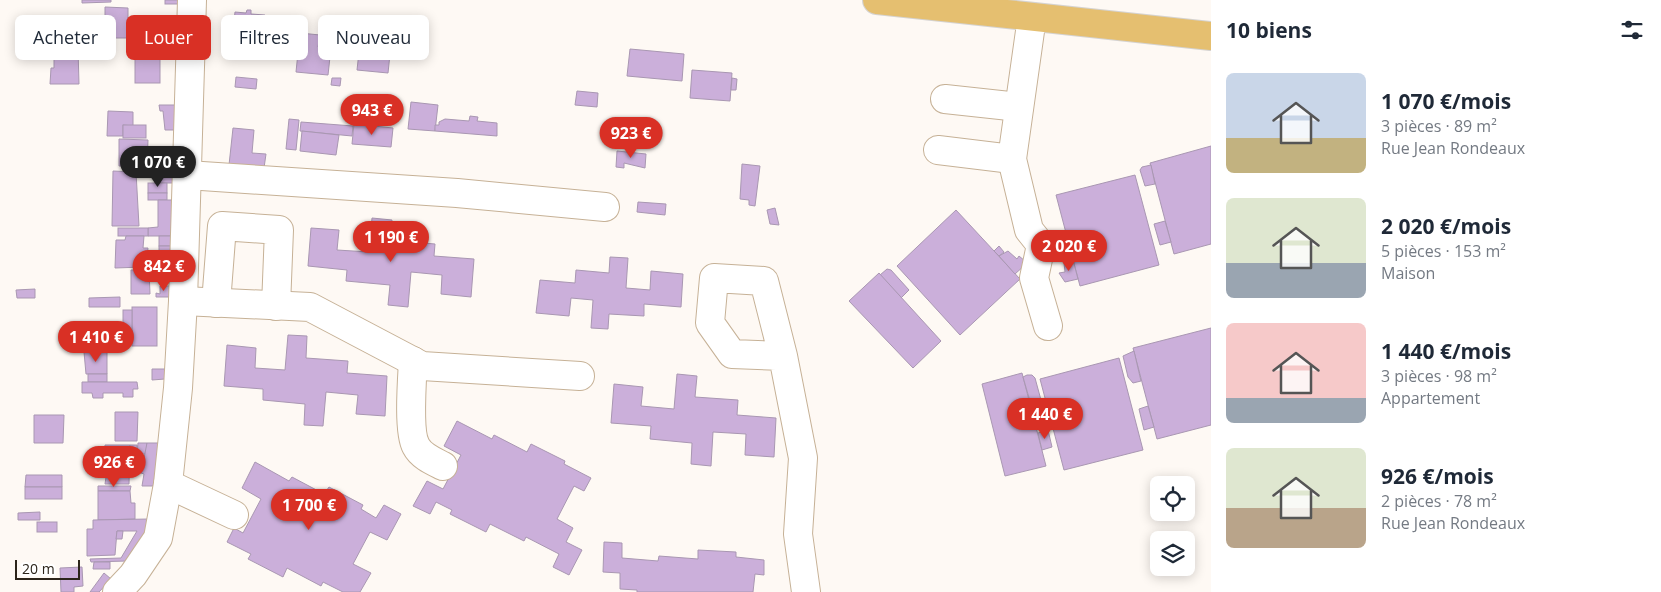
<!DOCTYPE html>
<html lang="fr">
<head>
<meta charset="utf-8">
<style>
	body { margin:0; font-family:"Open Sans",sans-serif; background:#f6f6f7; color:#1f2937; height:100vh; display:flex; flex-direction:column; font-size:19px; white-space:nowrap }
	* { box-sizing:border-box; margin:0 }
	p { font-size:16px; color:#747a83 }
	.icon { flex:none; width:28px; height:28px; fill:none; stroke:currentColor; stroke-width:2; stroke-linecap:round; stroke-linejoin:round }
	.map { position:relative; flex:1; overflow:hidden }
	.side { display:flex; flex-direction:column; background:#fff; width:450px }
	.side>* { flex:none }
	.hud { position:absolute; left:15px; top:15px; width:475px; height:45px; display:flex; gap:10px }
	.tools { position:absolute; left:1150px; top:476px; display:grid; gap:10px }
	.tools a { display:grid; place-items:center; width:45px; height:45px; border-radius:8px; background:#fff; box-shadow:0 2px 12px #0003; font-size:25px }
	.scale { position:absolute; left:15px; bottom:12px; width:65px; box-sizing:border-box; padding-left:5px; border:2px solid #2c241a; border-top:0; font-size:14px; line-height:18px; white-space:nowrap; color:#2c241a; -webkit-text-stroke:4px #fff; paint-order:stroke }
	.price { position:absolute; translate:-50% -42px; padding:0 11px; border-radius:18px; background:#d93025; color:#fff; font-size:16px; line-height:32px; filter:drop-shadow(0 1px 2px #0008) }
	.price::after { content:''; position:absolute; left:50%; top:30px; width:15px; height:11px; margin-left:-8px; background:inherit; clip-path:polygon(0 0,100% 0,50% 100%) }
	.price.current { background:#222; color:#fff }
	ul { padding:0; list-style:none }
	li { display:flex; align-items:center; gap:15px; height:125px; padding:0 15px }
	li span { display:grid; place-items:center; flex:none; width:140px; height:100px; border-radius:8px; color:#555 }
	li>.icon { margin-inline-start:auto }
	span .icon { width:60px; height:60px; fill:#fffc; stroke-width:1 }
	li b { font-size:21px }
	h2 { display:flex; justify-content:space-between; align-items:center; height:60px; padding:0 15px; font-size:21px }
	.tag { padding:0 18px; border-radius:8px; background:#fff; box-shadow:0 2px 12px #0003; font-size:18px; line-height:45px }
	.tag.current { background:#d93025; color:#fff }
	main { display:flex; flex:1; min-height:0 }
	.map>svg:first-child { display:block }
	.building { fill:#cbafda; stroke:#a997b2 }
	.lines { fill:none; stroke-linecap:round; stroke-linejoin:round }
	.minor-casing { stroke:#c6b196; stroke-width:30 }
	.major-casing { stroke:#d5d3d1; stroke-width:30 }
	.minor { stroke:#fff; stroke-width:28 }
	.major { stroke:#e5bf70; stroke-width:28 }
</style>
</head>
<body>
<main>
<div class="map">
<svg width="1211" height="592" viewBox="0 0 1211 592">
	<rect width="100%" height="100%" fill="#fef9f4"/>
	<g class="building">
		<polygon points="82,0 111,0 111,2 82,3"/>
		<rect x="165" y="0" width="13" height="4"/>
		<polygon points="105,7 128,8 128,23 178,23 178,38 105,38"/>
		<polygon points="247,10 251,10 251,14 265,15 263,44 232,40 235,12 246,13"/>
		<polygon points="23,23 46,23 45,37 23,38"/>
		<polygon points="362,25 378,27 376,43 391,45 388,73 357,70"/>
		<polygon points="300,33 320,35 318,47 331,48 328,75 296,72"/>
		<polygon points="60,39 78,39 78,49 61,49"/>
		<polygon points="54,49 78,49 79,84 50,84 51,68 54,68"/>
		<polygon points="630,49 684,54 682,81 627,76"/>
		<rect x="135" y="54" width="25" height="29"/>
		<polygon points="692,70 732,73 730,101 690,98"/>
		<polygon points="236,77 257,79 256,89 235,87"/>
		<polygon points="332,78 341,78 340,86 331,85"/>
		<polygon points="732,78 737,79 736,90 731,90"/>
		<polygon points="577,91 598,93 597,107 575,105"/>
		<polygon points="411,102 438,105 435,131 408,129"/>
		<polygon points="159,105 176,105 175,130 165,130 163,111 160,111"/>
		<polygon points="108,111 133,112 133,126 123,125 123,136 107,136"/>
		<polygon points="470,116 478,117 477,121 497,123 497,136 435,131 435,125 439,125 439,122 445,119 469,121"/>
		<polygon points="289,119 299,120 296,150 286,149"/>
		<polygon points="301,122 353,126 352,136 300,131"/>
		<polygon points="354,124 393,128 391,147 352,144"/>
		<rect x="123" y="125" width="23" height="13"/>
		<polygon points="233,128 254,130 252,153 266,154 264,168 229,165"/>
		<polygon points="302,131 339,135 336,155 300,151"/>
		<polygon points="119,139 148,140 147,166 119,166"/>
		<polygon points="1211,146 1211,244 1174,254 1150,163"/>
		<polygon points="617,151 646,154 645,168 624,163 624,168 616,167"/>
		<polygon points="161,153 175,153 174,172 161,172"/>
		<polygon points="742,164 760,166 755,206 749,205 749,200 740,199"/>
		<polygon points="1151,165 1155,184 1145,186 1140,170 1142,167"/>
		<polygon points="113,171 136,172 139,226 112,226"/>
		<polygon points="156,172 174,172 174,183 155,183"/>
		<polygon points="1135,175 1159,265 1080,286 1056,195"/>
		<rect x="148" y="183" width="19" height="10"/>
		<rect x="148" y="193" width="19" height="7"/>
		<polygon points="158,200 173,200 172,236 148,236 148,228 158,227"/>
		<polygon points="638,202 666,204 665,215 637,212"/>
		<polygon points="775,208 779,225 770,224 767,210"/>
		<polygon points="956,210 1020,279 960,335 897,266"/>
		<polygon points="372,218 392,220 390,240 435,244 434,256 474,259 471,297 441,294 442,275 411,272 408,307 388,305 390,285 346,281 347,270 308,266 311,228 339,230 337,250 369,252"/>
		<polygon points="1165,221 1171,242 1160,245 1154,224"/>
		<rect x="118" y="228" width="30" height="8"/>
		<polygon points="126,236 144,236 143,248 148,248 147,258 143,258 143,267 115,268 116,240 125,240"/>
		<rect x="159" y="236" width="13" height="10"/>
		<rect x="159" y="246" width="13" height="5"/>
		<polygon points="999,246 1004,252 999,256 994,251"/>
		<polygon points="159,251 172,251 171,270 151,270 151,259 159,259"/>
		<polygon points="1008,251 1017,259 1019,256 1025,261 1025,265 1015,274 999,256"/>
		<polygon points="1071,255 1073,260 1066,262 1065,257"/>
		<polygon points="610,257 628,258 626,288 650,290 651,271 683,274 681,307 644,304 644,316 609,314 608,329 591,328 593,300 571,298 569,316 536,313 540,280 575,283 576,270 609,273"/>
		<polygon points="1073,260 1078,279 1065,282 1059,273 1065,272 1064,263"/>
		<polygon points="887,269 891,270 909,290 901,298 880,275"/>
		<polygon points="131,270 149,270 150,294 131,294"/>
		<polygon points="149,270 158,270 158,281 149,280"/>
		<polygon points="158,270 171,270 170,281 158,281"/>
		<polygon points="879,273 941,341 913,368 849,301"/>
		<polygon points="160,286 170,286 170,297 156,297 156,293 160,294"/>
		<polygon points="35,289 35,298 17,298 16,290"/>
		<polygon points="120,297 120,307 89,307 89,298"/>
		<rect x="132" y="307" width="25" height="39"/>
		<rect x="123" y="310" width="9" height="23"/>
		<polygon points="1211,328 1211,425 1157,439 1133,348"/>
		<polygon points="288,335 307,336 306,358 348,361 347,373 387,376 385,416 356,414 358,395 326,392 323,426 304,425 305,404 263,400 263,389 224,386 227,345 256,348 255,368 285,370"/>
		<polygon points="1134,351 1141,381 1133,383 1128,377 1123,356"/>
		<polygon points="84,352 107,352 107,374 86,374"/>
		<polygon points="1119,358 1143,450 1064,470 1040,379"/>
		<polygon points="152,369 166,369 165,379 152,380"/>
		<polygon points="1022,373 1046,466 1005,476 982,384"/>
		<rect x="88" y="374" width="19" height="8"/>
		<polygon points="677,374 697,376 695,397 738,400 737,415 776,418 774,457 745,455 746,434 713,432 711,466 691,464 692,443 650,439 651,426 611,423 614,384 643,387 641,406 674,409"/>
		<polygon points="1027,375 1032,375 1035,378 1041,400 1035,408 1032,408 1023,377"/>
		<polygon points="82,382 137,382 138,389 133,389 133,397 123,397 123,393 103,393 103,398 93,398 92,393 82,393"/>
		<polygon points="1148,406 1154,427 1144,430 1139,409"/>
		<polygon points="115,412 138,412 137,441 115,441"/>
		<polygon points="34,415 64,415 63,443 34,443"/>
		<polygon points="457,421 492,439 494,435 527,452 531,444 565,461 564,464 591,478 584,491 574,486 557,519 573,528 566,542 582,550 569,575 553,567 559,554 526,537 524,541 490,524 486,532 450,514 452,510 436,502 430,514 413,506 427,481 443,489 461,455 444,446"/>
		<polygon points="1048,430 1052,447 1042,450 1038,433"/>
		<polygon points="138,443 147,443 146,454 137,454"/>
		<polygon points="147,443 159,443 154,486 142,486 144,474 141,473"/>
		<polygon points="105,445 130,445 129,484 105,484 106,477 102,476 102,454 105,454"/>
		<polygon points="130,445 137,445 137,454 129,454"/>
		<polygon points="255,462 289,481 292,477 324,494 329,487 363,505 361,509 376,518 384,505 401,514 387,540 370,532 353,564 371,573 360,592 343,592 323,582 321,586 287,568 283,577 248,559 251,554 227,542 234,528 243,533 261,499 242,488"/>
		<polygon points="26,475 62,475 62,487 25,487"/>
		<polygon points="98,486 131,486 130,491 98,491"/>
		<rect x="25" y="487" width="37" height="12"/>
		<polygon points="98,491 130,491 131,503 135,503 135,519 98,520"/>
		<polygon points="40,512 40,520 18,520 18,513"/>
		<polygon points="149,519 142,541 127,561 91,562 90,559 121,558 137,531 117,531 115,555 87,556 87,529 93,529 93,520"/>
		<rect x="37" y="522" width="20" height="10"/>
		<polygon points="117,531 123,531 122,539 116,539"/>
		<polygon points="604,542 622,543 622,558 658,561 659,556 698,559 698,550 736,552 736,557 764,560 764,575 755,574 753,592 637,592 637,590 620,589 620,573 603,572"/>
		<polygon points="94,562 110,562 110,569 93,569"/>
		<polygon points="82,567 83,586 74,587 74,592 61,592 60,568"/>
		<polygon points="104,573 111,579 99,592 90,592"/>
	</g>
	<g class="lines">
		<defs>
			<g id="minor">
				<polyline points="1032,17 1012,159 1029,230 1041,245 1057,246"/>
				<polyline points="945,99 1019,107"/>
				<polyline points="938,150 1012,159"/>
				<polyline points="187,175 457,193 605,207"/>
				<polyline points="1041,245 1034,278 1048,326"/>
				<polyline points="183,301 310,307 422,366 580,376"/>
				<polyline points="216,303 222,226 279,230 276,306"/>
				<polyline points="783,356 732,354 710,323 714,278 764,281 783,356 803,458 798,534 806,592"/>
				<path d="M 413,361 C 412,379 408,432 416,446 C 421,456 433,461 443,466"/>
				<polyline points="168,484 234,515"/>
				<polyline points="117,592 133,575 158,538 168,484 178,388 183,301 192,0"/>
			</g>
			<polyline id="major" points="877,0 1211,36"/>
		</defs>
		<use href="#minor" class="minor-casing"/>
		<use href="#major" class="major-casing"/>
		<use href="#minor" class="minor"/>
		<use href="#major" class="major"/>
	</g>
</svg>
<div class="tools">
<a><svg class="icon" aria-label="locate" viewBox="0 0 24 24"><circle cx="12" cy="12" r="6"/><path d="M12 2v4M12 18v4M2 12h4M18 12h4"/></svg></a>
<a><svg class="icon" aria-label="layers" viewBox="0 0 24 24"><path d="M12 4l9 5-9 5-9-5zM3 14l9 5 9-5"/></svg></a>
</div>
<div class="scale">20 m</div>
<b class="price" style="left:372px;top:136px">943 €</b>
<b class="price" style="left:631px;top:159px">923 €</b>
<b class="price current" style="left:158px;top:188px">1 070 €</b>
<b class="price" style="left:391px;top:263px">1 190 €</b>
<b class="price" style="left:1069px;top:272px">2 020 €</b>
<b class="price" style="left:164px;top:292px">842 €</b>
<b class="price" style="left:96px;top:363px">1 410 €</b>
<b class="price" style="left:1045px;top:440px">1 440 €</b>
<b class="price" style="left:114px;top:488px">926 €</b>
<b class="price" style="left:309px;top:531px">1 700 €</b>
<div class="hud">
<a class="tag">Acheter</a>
<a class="tag current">Louer</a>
<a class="tag">Filtres</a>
<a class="tag">Nouveau</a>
</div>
</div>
<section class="side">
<h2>10 biens<svg class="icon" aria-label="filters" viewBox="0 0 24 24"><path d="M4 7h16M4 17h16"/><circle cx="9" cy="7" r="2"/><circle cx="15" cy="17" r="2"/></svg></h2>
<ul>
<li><span style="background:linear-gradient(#c9d6e8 65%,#c2b280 0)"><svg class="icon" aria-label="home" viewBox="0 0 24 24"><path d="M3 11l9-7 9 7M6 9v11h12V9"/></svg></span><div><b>1 070 €/mois</b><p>3 pièces · 89 m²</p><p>Rue Jean Rondeaux</p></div></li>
<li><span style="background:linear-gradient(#dfe7d0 65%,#9aa5b1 0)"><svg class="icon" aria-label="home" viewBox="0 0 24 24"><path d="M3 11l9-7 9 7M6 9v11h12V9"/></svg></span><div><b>2 020 €/mois</b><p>5 pièces · 153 m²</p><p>Maison</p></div></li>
<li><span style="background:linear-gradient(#f6c9c9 75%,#9aa5b1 0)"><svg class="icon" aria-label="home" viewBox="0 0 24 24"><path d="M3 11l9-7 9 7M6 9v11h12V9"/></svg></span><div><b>1 440 €/mois</b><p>3 pièces · 98 m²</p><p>Appartement</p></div></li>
<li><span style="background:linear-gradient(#dfe7d0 60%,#b9a48a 0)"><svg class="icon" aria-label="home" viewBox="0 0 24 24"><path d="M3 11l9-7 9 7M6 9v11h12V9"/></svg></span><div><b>926 €/mois</b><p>2 pièces · 78 m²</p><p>Rue Jean Rondeaux</p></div></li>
</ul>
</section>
</main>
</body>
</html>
